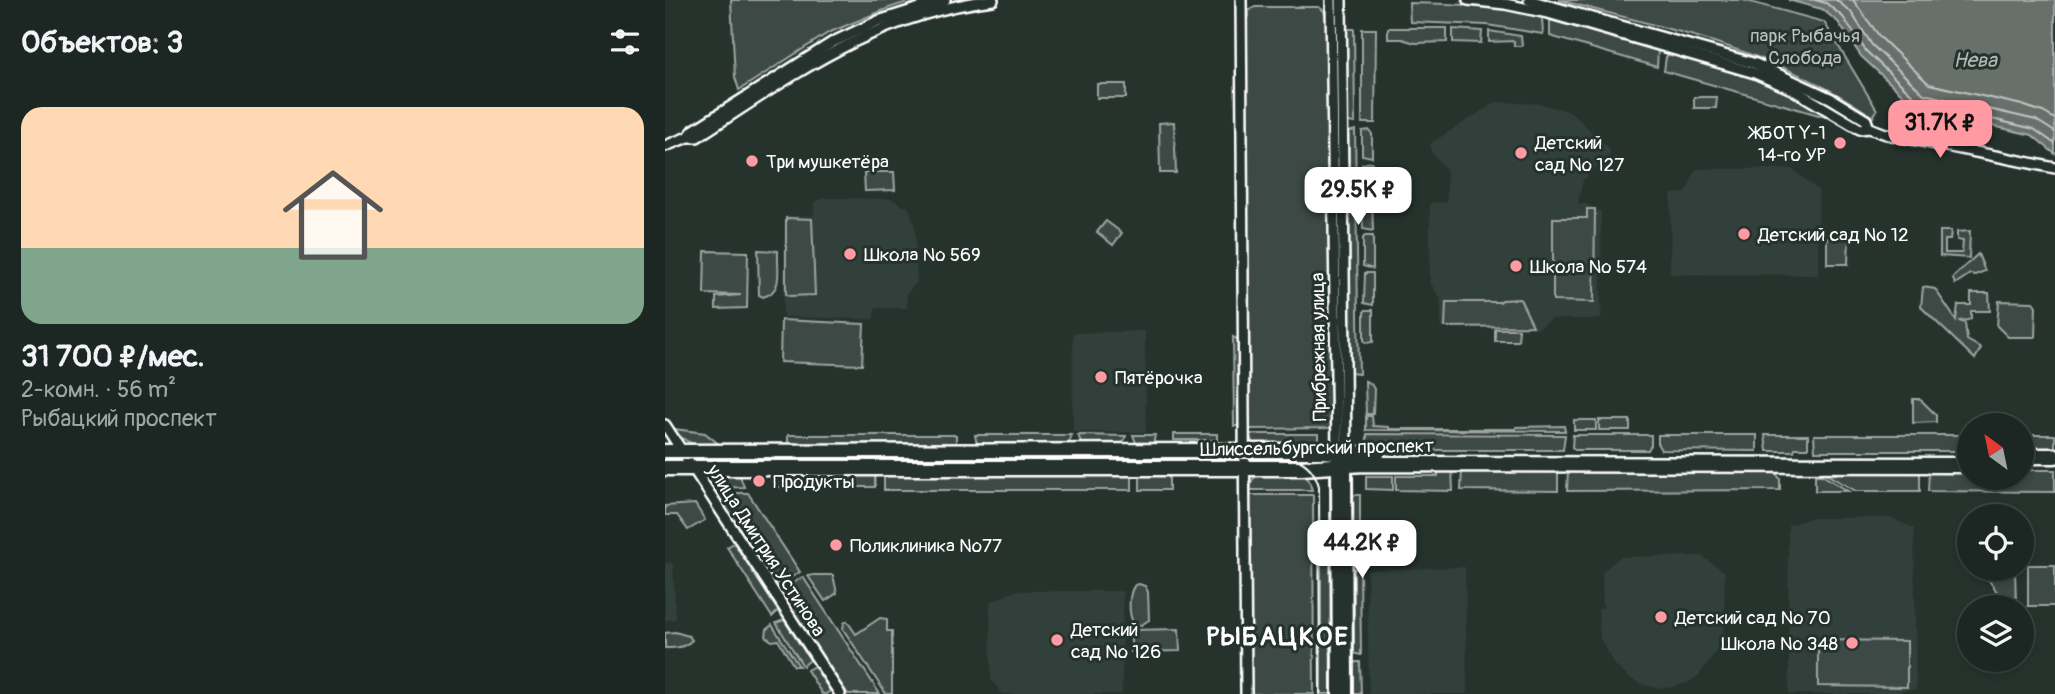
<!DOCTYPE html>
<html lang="ru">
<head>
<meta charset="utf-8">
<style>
	body { margin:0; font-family:Pangolin,sans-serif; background:#252e2a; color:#f1f3f6; height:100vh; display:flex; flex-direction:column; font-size:26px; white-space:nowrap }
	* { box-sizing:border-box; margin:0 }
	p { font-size:23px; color:#a0a5a5 }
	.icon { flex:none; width:38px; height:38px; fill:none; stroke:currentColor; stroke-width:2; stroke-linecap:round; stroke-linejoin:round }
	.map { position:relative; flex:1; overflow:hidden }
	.details { display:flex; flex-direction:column; background:#1c2622; width:665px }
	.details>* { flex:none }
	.needle { width:46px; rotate:327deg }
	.controls { position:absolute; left:1292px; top:413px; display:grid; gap:14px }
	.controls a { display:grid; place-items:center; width:77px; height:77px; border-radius:50%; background:#1c2622; box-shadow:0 4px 10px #0003,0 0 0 2px #3a4340; font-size:35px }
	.price { position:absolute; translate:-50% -60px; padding:0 16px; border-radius:14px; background:#fff; color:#222; font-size:23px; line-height:46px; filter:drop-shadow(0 2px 4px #0008) }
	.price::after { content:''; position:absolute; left:50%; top:42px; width:21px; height:16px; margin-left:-10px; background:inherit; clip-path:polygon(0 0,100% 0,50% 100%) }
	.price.active { background:#ff9aa2; color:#111 }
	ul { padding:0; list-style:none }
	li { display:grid; align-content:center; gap:14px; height:371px; padding:0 21px }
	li+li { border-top:2px solid #3a4340 }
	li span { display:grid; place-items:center; height:217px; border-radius:21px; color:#555 }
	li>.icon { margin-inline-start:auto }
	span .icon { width:126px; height:126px; fill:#fffc; stroke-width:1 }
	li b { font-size:30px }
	h2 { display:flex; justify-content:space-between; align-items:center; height:84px; padding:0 21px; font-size:30px }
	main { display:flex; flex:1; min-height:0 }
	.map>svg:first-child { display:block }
	.built { fill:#333f3a }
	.green { fill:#3e4944; stroke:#9ea4a2; stroke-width:2 }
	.water { fill:#67706c; stroke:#a4a9a7; stroke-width:2 }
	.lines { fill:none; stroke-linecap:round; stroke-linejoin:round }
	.shore { stroke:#c2c6c4; stroke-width:2 }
	.minor-casing { stroke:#fff; stroke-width:14 }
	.tertiary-casing { stroke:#fff; stroke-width:16 }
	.primary-casing { stroke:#fff; stroke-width:19 }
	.minor { stroke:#26332d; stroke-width:9 }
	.tertiary { stroke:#26332d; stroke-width:10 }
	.primary { stroke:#26332d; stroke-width:14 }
	.tram { stroke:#fff; stroke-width:2 }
	.poi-dot { fill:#ff9aa2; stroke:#26332d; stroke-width:2.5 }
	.labels { text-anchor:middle; stroke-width:6; stroke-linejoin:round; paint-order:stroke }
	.park-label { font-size:19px; fill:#bbbfbe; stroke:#26332d }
	.poi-label { font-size:19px; fill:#fff; stroke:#26332d; text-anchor:start }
	.street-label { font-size:19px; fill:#fff; stroke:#26332d }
	.water-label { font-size:21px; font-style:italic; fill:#b3b8b6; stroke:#26332d }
	.district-label { font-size:26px; font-weight:bold; letter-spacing:2px; fill:#fff; stroke:#26332d }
</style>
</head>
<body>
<main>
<section class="details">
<h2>Объектов: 3<svg class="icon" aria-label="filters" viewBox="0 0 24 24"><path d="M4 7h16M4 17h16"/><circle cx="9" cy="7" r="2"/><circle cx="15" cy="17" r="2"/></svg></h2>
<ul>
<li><span style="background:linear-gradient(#ffd9b3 65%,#7fa58c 0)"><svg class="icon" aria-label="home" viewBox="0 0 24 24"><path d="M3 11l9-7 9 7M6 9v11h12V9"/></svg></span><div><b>31 700 ₽/мес.</b><p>2-комн. · 56 m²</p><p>Рыбацкий проспект</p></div></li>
</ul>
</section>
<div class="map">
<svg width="1390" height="694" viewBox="0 0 1390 694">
	<rect width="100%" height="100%" fill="#26332d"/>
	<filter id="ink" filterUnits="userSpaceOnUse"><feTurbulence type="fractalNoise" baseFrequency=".0143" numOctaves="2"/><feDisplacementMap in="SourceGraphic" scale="14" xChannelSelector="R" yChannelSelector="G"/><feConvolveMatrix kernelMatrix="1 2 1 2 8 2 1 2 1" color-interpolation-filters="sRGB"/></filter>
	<g filter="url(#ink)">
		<g class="built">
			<polygon points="831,102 877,104 906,112 943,147 946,154 918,180 913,202 914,204 921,204 936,212 936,319 887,319 874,328 776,328 776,299 765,283 765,203 782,202 782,171 766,151 766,143"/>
			<polygon points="1031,169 1127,169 1153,190 1153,275 1005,274 1006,194 1021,193"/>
			<polygon points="158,198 228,199 238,206 243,206 250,226 252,282 242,293 242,308 210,308 209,319 118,317 120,216 149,216 149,203"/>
			<polygon points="480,331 481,432 408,432 408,333"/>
			<polygon points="1146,518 1226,518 1249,528 1251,690 1237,690 1237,694 1124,694 1123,525"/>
			<polygon points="1037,556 1060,572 1059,627 1053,649 1034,675 1024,682 1008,687 994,688 979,685 964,678 950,665 935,639 933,609 938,608 937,572 955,557"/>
			<polygon points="5,562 8,565 11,619 0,620 0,563"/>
			<polygon points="800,567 802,694 704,694 702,570"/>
			<polygon points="351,591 458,591 457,694 337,694 326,679 325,602"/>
		</g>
		<g class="green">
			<polygon points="66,0 249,0 224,8 163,33 74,90 70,77"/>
			<path d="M 894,0 L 1078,0 L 1159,22 L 1212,110 L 1208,117 C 1112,50 1005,30 894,0 Z"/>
			<path d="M 744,3 C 789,4 834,4 877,18 L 878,34 L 822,25 L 745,22 Z"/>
			<polygon points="590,7 654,7 659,11 661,19 667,428 584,429 581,23 585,9"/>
			<polygon points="885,20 993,50 992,67 885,36"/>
			<polygon points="723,28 782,28 782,42 750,43 737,39 723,39"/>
			<polygon points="681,29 689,29 690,123 683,122"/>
			<polygon points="697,29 711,29 710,123 697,123"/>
			<polygon points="788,29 817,31 816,43 788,42"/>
			<polygon points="824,31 856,36 857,46 849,46 849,41 824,42"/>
			<polygon points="1005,53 1087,77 1137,99 1175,121 999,71 1001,57"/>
			<rect x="432" y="84" width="29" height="14"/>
			<polygon points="1029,97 1052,97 1051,108 1029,108"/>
			<polygon points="509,122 511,173 495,173 494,123"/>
			<polygon points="690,130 694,374 686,373 683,132"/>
			<polygon points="704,130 707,134 707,157 697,155 697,131"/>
			<polygon points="707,162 707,194 699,194 697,192 697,164"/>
			<polygon points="199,172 229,172 230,190 200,191"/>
			<polygon points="699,199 707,199 708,231 698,229 697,201"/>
			<polygon points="922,209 930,209 929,302 888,301 888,218 922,218"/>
			<polygon points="121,218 147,219 150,295 124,296 121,294"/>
			<polygon points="441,221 457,233 448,245 432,232"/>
			<polygon points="1275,231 1286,231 1285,240 1280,240 1280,253 1297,253 1298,241 1292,240 1292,232 1305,231 1304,258 1275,256"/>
			<polygon points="700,236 708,236 708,269 698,266 698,238"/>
			<polygon points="1162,237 1184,237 1183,264 1162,264"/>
			<path d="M 93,250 L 113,251 C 112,270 119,291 98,297 L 94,295 Z"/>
			<polygon points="40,251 83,252 82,308 51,309 51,297 76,295 39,294"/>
			<polygon points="1313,254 1320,271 1310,275 1305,274 1290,284 1288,279 1289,276"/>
			<polygon points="700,273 708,273 708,305 699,303"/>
			<polygon points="1258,287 1270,289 1291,320 1293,305 1306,305 1306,293 1324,293 1325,311 1306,311 1306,318 1303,320 1294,321 1300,323 1302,340 1316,348 1310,359 1256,307"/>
			<polygon points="855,299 868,326 780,327 781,302 835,302 837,300"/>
			<polygon points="1334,301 1368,302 1371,306 1370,337 1343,337 1332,326"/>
			<polygon points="701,310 708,310 708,342 701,343 699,340 699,312"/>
			<polygon points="116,320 199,324 197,365 115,362"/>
			<polygon points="830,329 854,329 853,341 830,341"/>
			<polygon points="568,337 574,340 575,426 569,426"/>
			<polygon points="700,381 706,384 709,389 708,414 701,414"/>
			<polygon points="1248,399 1255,399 1271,415 1271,422 1248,423"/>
			<polygon points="701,416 707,416 708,426 724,427 724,429 851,429 851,427 899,426 900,431 701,430"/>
			<rect x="909" y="420" width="22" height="10"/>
			<rect x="934" y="420" width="31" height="10"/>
			<path d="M 9,429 L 40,433 L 55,445 C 36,445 21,447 9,429 Z"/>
			<rect x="509" y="434" width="43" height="6"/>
			<polygon points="584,434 653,434 653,445 592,445 588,443"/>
			<polygon points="702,434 900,435 898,450 702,450"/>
			<rect x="123" y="435" width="168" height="10"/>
			<polygon points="310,435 407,435 403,445 312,445"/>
			<polygon points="413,435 461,436 457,445 417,445"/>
			<polygon points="468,435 490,435 488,445 472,445"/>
			<polygon points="908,435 986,435 986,445 983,450 910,450 907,447"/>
			<polygon points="993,435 1092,435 1092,451 996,450 993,445"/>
			<polygon points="1100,435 1143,435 1143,448 1130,448 1129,451 1102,451"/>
			<polygon points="1149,435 1304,435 1304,451 1150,451"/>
			<rect x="1356" y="435" width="34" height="16"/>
			<polygon points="773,469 787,469 788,491 731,490 731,476 773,476"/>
			<polygon points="797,469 893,469 893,491 796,490"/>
			<polygon points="903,469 1109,470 1115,479 1115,490 902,491"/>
			<polygon points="1171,470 1255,470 1255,491 1191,491 1163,475 1171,474"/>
			<polygon points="1264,470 1304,470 1304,478 1356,478 1356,470 1390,470 1390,492 1263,491"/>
			<polygon points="74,473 79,487 49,488 49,480 54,475"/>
			<rect x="219" y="473" width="248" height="17"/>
			<polygon points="475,473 504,474 504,490 475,490"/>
			<polygon points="594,474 639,474 644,481 647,490 585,490 587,480"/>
			<rect x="111" y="475" width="36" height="12"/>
			<polygon points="193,475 210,475 210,487 192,487"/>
			<polygon points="1150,475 1157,475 1183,491 1150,491"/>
			<polygon points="701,476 728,476 728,490 701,489"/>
			<polygon points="51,493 83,493 135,572 117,583 111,584"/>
			<polygon points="585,495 648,495 649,694 585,694"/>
			<polygon points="687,495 695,495 695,558 687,556"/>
			<polygon points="30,504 40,520 23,530 12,515 0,515 0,506"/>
			<polygon points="660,523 667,523 668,694 656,694 656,558 659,557"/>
			<polygon points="69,543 113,611 107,617 62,547"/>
			<rect x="1363" y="565" width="27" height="41"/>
			<polygon points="695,567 696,655 687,653 687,570"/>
			<polygon points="1334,571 1350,571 1351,603 1340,603 1323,579"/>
			<polygon points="149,575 168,575 172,593 160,601 143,576"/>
			<polygon points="138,577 215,694 183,694 117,594 120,588"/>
			<path d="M 474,584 L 480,586 L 483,592 L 484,620 L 476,625 L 469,624 C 463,615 463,593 470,585 Z"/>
			<polygon points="215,618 222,619 222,631 227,631 227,694 221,694 178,629 179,623 182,621 191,634"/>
			<polygon points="119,620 145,660 138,666 111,623"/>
			<polygon points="107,625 134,666 129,666 113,640 107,641 101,637 102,629"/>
			<polygon points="514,629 515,651 466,652 466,630"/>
			<path d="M 10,632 L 24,636 L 27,640 C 19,648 11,648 0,648 L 0,633 Z"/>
			<polygon points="1153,640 1242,641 1242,687 1153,686"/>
			<polygon points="691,662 695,662 696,694 687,694 687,664"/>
			<polygon points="149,666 165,691 161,694 157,694 142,670"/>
		</g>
		<polygon class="water" points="1123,0 1390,0 1390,154 1367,135 1253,109 1196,56 1173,22 1157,9"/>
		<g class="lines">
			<g class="shore">
				<polyline points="1150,0 1161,3 1178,17 1201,51 1255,102 1369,129 1390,144"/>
				<polyline points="1171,0 1186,12 1207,45 1259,94 1371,120 1390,132"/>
				<polyline points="1188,0 1215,37 1264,84 1357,105 1378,112 1390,119"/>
			</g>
			<defs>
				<g id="minor">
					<polyline points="576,0 581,694"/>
					<polyline points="666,0 672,453"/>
					<polyline points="676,0 681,453"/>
					<polyline points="803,0 840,4 883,13 1090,73 1127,89 1195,129 1204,128 1221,134 1390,168"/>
					<polyline points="864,0 1091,64 1165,98 1201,120 1204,128"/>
					<polyline points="23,137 29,130 168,42 213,21 280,0"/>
					<path d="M 0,146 L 23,137 L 32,137 C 129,75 209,14 328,0"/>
					<polyline points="0,425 175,694"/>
				</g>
				<g id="tertiary">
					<polyline points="672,459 673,694"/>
					<polyline points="681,459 682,694"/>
				</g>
				<g id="primary">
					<polyline points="0,452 580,451 657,451 712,455"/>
					<polyline points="1356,456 1390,456"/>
					<polyline points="0,468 637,468 699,464 1304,465"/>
				</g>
			</defs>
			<use href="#minor" class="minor-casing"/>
			<use href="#tertiary" class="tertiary-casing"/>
			<use href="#primary" class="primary-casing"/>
			<use href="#minor" class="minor"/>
			<use href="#tertiary" class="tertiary"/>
			<use href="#primary" class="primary"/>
			<path class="tram" d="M 0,458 L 630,458 C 643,464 650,472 654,486 L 655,694"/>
		</g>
	</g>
	<g class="poi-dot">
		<circle cx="1175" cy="143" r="7"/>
		<circle cx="856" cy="153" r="7"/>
		<circle cx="87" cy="161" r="7"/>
		<circle cx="1079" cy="234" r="7"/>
		<circle cx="185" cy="254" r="7"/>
		<circle cx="851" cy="266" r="7"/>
		<circle cx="436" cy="377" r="7"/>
		<circle cx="94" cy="481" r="7"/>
		<circle cx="171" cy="545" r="7"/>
		<circle cx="996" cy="617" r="7"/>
		<circle cx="392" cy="640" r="7"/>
		<circle cx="1187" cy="643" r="7"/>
	</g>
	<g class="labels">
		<g class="park-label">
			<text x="1140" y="42">парк Рыбачья<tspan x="1140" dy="22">Слобода</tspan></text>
		</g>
		<g class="poi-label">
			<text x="1161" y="139" text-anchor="end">ЖБОТ Y-1<tspan x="1161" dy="22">14-го УР</tspan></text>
			<text x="870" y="149">Детский<tspan x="870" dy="22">сад № 127</tspan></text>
			<text x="101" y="168">Три мушкетёра</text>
			<text x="1093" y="241">Детский сад № 12</text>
			<text x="199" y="261">Школа № 569</text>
			<text x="865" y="273">Школа № 574</text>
			<text x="450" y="384">Пятёрочка</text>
			<text x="108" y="488">Продукты</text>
			<text x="185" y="552">Поликлиника №77</text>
			<text x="1010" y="624">Детский сад № 70</text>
			<text x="406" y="636">Детский<tspan x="406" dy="22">сад № 126</tspan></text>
			<text x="1173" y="650" text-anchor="end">Школа № 348</text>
		</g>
		<g class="street-label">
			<text transform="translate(653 347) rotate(-91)" y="7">Прибрежная улица</text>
			<text transform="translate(652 447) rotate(-1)" y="7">Шлиссельбургский проспект</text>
			<text transform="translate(102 550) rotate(57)" y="7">улица Дмитрия Устинова</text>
		</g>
		<g class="water-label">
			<text x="1310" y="67">Нева</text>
		</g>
		<g class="district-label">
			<text x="613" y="645">РЫБАЦКОЕ</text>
		</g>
	</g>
</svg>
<div class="controls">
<a><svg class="needle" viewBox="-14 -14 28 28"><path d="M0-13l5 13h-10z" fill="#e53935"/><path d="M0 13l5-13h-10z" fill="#a0a5a5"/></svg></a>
<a><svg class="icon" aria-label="locate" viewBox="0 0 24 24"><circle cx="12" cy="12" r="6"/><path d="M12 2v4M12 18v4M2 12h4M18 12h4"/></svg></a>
<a><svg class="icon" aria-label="layers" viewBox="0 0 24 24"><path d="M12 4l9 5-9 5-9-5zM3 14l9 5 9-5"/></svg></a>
</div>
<b class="price active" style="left:1275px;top:160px">31.7K ₽</b>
<b class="price" style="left:693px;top:227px">29.5K ₽</b>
<b class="price" style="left:697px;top:580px">44.2K ₽</b>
</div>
</main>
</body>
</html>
